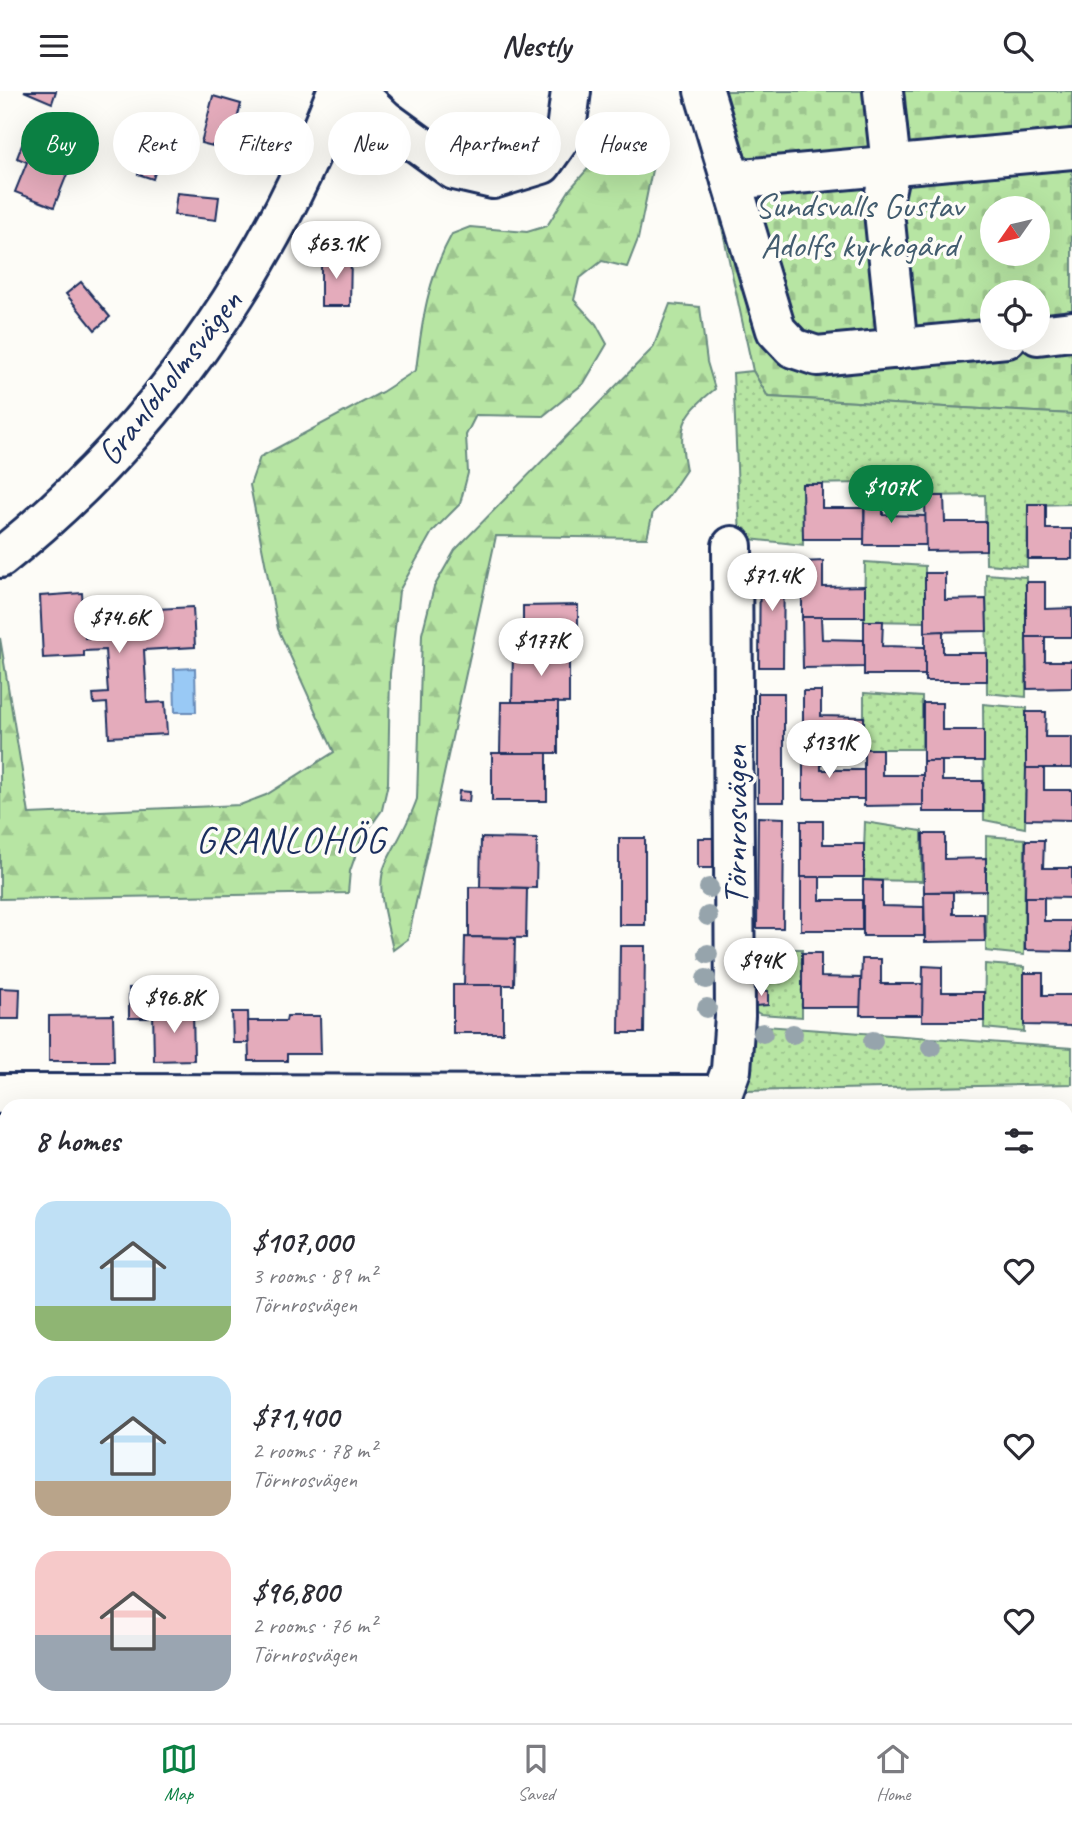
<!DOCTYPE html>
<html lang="en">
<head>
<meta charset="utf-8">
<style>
	body { margin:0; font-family:Caveat,sans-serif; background:#f2f2f3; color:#2b2b33; height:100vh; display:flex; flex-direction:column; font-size:26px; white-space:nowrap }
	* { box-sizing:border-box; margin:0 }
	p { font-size:23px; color:#7c7c81 }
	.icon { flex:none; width:38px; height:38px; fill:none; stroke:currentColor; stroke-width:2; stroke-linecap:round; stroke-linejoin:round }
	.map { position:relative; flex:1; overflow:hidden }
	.side { position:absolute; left:0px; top:1008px; width:1073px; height:625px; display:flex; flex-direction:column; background:#fff; border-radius:21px 21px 0 0; box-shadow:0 7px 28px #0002 }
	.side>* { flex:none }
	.guide { position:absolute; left:21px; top:21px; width:700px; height:63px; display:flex; gap:14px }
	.needle { width:46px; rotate:236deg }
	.tools { position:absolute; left:980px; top:105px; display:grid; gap:14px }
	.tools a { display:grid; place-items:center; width:70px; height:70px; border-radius:50%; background:#fff; box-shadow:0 7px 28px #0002; font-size:35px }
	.price { position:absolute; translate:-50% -60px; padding:0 16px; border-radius:24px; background:#fff; color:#222; font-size:23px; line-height:46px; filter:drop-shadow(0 2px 4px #0008) }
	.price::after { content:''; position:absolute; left:50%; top:42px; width:21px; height:16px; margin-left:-10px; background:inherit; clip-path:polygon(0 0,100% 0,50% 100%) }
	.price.selected { background:#0b8043; color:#fff }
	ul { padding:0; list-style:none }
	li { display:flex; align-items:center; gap:21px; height:175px; padding:0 35px }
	li span { display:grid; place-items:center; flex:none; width:196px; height:140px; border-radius:21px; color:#555 }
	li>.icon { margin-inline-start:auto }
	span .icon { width:84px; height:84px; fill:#fffc; stroke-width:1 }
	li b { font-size:30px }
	h2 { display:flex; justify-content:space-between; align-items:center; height:84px; padding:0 35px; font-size:30px }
	.pill { padding:0 24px; border-radius:32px; background:#fff; box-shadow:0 7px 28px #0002; font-size:24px; line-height:63px }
	.pill.selected { background:#0b8043; color:#fff }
	header { display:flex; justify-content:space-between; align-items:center; height:91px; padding:0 35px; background:#fff; font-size:32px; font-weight:700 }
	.tab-bar { display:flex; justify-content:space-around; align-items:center; height:98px; border-top:2px solid #e1e1e2; background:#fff; font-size:19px; color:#7c7c81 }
	.tab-bar a { display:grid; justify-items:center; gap:4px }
	.tab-bar .selected { color:#0b8043 }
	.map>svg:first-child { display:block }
	.built { fill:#f6e4e5 }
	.forest { fill:url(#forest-firs); stroke:#698a80; stroke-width:2 }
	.cemetery { fill:url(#cemetery-stones); stroke:#698a80; stroke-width:2; fill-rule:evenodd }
	.park { fill:url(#park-dots); stroke:#698a80; stroke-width:2 }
	.water { fill:#99c9f5; stroke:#678bb9; stroke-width:2 }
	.building { fill:#e4abbb; stroke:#1b2f5e; stroke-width:2 }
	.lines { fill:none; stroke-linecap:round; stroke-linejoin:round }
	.minor-casing { stroke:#1b2f5e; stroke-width:44 }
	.minor { stroke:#fdfcf7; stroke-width:38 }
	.tree { fill:#96a4ac }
	.labels { text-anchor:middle; stroke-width:7; stroke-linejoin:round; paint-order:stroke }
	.park-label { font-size:35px; fill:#425c6f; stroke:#fdfcf7 }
	.street-label { font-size:35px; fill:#1b2f5e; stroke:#fdfcf7 }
	.quarter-label { font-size:38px; letter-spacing:2px; fill:#1b2f5e; stroke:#fdfcf7 }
</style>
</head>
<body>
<header><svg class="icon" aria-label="menu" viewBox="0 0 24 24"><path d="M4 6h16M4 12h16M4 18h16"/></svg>Nestly<svg class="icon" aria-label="search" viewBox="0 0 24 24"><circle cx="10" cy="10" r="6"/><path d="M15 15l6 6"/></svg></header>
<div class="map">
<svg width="1072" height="1632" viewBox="0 0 1072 1632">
	<defs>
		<pattern id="forest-firs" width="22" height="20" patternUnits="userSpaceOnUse" patternTransform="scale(1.75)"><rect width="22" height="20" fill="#b7e5a3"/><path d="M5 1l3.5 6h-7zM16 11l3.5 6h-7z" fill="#9dc58f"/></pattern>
		<pattern id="cemetery-stones" width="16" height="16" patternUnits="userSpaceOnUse" patternTransform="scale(1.75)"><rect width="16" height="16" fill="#b7e5a3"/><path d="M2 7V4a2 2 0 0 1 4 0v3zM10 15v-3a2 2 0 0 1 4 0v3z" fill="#9dc58f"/></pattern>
		<pattern id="park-dots" width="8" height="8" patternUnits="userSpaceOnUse" patternTransform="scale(1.75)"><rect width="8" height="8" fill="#b7e5a3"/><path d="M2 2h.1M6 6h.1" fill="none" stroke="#9dc58f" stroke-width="1.8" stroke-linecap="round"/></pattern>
	</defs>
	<rect width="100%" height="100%" fill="#fdfcf7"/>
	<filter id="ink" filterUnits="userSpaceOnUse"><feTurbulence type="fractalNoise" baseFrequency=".0143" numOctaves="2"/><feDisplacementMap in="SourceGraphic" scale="14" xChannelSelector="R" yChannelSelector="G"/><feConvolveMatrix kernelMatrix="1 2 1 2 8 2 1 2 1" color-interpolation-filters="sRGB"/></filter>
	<g filter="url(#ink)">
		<polygon class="built" points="283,1626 667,1626 668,1632 283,1632"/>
		<g class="forest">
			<path d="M 598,66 L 653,74 L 638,148 L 627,176 L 602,170 L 579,188 L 574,209 L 596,233 L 607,253 L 584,292 L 543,325 L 476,324 L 466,344 L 468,382 L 460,413 L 432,441 L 399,500 L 390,583 L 388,692 L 382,719 L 361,749 L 350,780 L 348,802 L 0,808 L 0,547 L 29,723 L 240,714 L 266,704 L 334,661 L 278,538 L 250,394 L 260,366 L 382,301 L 416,279 C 422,230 428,186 452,143 L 470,136 L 527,141 L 547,135 L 570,98 Z"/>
			<path d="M 670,213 L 700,216 L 707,271 L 715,298 C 680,326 678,336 686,379 L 667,407 L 653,421 L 647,447 L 496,445 L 408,848 L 393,859 C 388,833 374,797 386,772 C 397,750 409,731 417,708 L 422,543 L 434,496 L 455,459 L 653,257 Z"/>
		</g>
		<path class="cemetery" d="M 689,0 L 1072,0 L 1072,323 L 768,306 L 753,280 L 697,21 ZM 992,117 L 1038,117 L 1038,163 L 992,163 ZM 992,201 L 1038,201 L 1038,247 L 992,247 Z"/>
		<g class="park">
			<polygon points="753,280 768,306 1072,323 1072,413 1028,414 1027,476 986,473 985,404 925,405 924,399 866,399 865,392 803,393 803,454 740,447 733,282"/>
			<polygon points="865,471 925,475 925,531 864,530"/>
			<polygon points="986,483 1026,486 1026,606 987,602"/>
			<polygon points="864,602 922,606 922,658 864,658"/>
			<polygon points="983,613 1027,617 1025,737 984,729"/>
			<polygon points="865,731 922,740 922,790 863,789"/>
			<polygon points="986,745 1025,748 1024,864 986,860"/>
			<polygon points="761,858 802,858 802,926 760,923 752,918 752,861"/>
			<polygon points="985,873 1024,876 1024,941 984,937"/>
			<polygon points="752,934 1072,957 1072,993 743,1000"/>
			<polygon points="0,1512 7,1514 7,1626 246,1626 245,1632 0,1632"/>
			<polygon points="667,1626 820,1626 820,1632 668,1632"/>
		</g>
		<polygon class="water" points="195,577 196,621 175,621 174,578"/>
		<g class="building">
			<polygon points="24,0 56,0 52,12"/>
			<polygon points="213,5 241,13 233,43 221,40 217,56 201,52"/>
			<polygon points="28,38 77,58 54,116 15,101 27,71 17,67"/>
			<polygon points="145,58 161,63 153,88 138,83"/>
			<polygon points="177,102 219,106 216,129 174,124"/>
			<polygon points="321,165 351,165 350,215 321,215"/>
			<polygon points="81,191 110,226 95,239 66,203"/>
			<polygon points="802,393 822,393 822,417 864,417 865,448 803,448"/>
			<polygon points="865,399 883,399 883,424 926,425 926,454 864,454"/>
			<polygon points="925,405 944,405 945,431 986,431 986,459 926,460"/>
			<polygon points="1028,413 1046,413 1046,438 1072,438 1072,468 1028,468"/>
			<polygon points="760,468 784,468 783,576 759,576"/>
			<polygon points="823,470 823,496 865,495 865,526 802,526 802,471"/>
			<polygon points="925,482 945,482 945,509 986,508 987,540 925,541"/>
			<polygon points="1026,491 1045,491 1045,518 1072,517 1072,546 1026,546"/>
			<polygon points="82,502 85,547 103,546 102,521 193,516 195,556 144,559 147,612 165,611 167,643 109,646 107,612 94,613 93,603 108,602 105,559 84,560 84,565 43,567 40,505"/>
			<polygon points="578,514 578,562 523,562 523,515"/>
			<polygon points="802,526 821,526 822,548 864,549 864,576 803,577"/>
			<polygon points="864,530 883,530 882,555 925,556 925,584 864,584"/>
			<polygon points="943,540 943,562 987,562 987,590 925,590 925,541"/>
			<polygon points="1026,546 1045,546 1045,570 1072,570 1072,597 1027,598"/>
			<polygon points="513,562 569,563 569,612 512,611"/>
			<polygon points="803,600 821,600 821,625 864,626 864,656 803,656"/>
			<rect x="758" y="602" width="26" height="109"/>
			<polygon points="501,611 558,611 558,662 500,662"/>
			<polygon points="923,612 942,612 942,639 984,639 984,670 923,670"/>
			<polygon points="1026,621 1046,621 1045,646 1072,646 1072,677 1026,677"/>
			<polygon points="803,656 821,656 821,679 864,679 864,708 803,708"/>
			<polygon points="864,658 882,658 882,684 923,684 923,714 864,715"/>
			<rect x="492" y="662" width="55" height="48"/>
			<polygon points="923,670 942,670 942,690 983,690 983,721 923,721"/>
			<polygon points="1026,677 1044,677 1044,699 1072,699 1072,729 1025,728"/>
			<polygon points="459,700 470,701 469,711 458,710"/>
			<polygon points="758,726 784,727 783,837 757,837"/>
			<polygon points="801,730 823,730 823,753 864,753 864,786 801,786"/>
			<polygon points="923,743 945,743 945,768 986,767 986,800 924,801"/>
			<polygon points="481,747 537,748 536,797 480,796"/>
			<rect x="619" y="747" width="26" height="87"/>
			<rect x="698" y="747" width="18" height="30"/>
			<polygon points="1026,749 1044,749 1043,777 1072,777 1072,807 1025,806"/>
			<polygon points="801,786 820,786 820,809 862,809 862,839 801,839"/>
			<polygon points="863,789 882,790 882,815 924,816 924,845 863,845"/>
			<polygon points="469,796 527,797 526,847 469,846"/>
			<polygon points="924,801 953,801 953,823 984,823 985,850 925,851"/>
			<polygon points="1025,806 1044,806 1044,830 1072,830 1072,860 1025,859"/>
			<polygon points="465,846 515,847 514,894 464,894"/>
			<polygon points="620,855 645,855 644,942 619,942"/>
			<polygon points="802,862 821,862 821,886 861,887 861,916 802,916"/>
			<polygon points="862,868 881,868 881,893 923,893 923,924 860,924"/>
			<polygon points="923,875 942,876 942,901 984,901 984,930 922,930"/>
			<polygon points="1024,882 1043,882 1043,904 1072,904 1072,935 1024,934"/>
			<rect x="453" y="894" width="50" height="48"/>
			<polygon points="149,896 149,927 129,927 129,897"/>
			<polygon points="0,897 20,898 19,928 0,928"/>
			<polygon points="755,900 768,900 768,914 755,915"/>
			<polygon points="193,918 194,969 154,970 153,919"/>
			<polygon points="232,921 248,921 249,952 233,952"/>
			<polygon points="113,924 114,970 49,970 49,925"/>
			<polygon points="287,925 320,925 321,963 287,963 287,970 249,970 248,930 286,930"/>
			<polygon points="1023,1011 1054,1013 1054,1015 1022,1015"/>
			<polygon points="4,1249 7,1250 7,1262 1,1261"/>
			<polygon points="0,1430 7,1432 7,1474 0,1471"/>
		</g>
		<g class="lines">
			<defs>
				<g id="minor">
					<polyline points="355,0 384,28 454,79 493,88 542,73 566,39 571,0"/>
					<polyline points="704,0 776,239 793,257 817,265 1007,247"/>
					<polyline points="883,0 891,74 883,111 898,258"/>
					<polyline points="731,89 1072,58"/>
					<polyline points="1038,244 1072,240"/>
					<path d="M 0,467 C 152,346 268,182 337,0"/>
					<polyline points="0,1003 722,1004"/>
					<polyline points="722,1015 722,1004 731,979 735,925 732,455"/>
					<polyline points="0,1393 7,1396"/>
					<polyline points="1066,1483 1072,1483"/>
					<polyline points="258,1632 259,1626"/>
				</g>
			</defs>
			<use href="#minor" class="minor-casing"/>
			<use href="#minor" class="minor"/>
		</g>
		<g class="tree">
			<circle cx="709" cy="797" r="10"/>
			<circle cx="708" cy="825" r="10"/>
			<circle cx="708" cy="863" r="10"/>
			<circle cx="765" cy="865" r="10"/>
			<circle cx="706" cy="888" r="10"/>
			<circle cx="707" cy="917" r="10"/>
			<circle cx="763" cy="942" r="10"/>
			<circle cx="793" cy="943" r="10"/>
			<circle cx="873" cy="950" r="10"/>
			<circle cx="931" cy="956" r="10"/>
		</g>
	</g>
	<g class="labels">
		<g class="park-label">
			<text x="859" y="126">Sundsvalls Gustav<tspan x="859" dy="40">Adolfs kyrkogård</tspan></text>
		</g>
		<g class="street-label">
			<text transform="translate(169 286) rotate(-52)" y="12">Granloholmsvägen</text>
			<text transform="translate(735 734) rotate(-90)" y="12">Törnrosvägen</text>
		</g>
		<g class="quarter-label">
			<text x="291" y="761">GRANLOHÖG</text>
		</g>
	</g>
</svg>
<div class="tools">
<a><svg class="needle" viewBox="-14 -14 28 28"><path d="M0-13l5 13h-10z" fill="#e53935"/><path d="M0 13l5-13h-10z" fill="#7c7c81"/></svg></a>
<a><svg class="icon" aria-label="locate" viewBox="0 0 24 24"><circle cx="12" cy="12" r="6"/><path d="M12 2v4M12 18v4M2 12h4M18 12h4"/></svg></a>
</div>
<b class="price" style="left:336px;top:190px">$63.1K</b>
<b class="price selected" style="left:891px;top:434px">$107K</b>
<b class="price" style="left:772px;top:522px">$71.4K</b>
<b class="price" style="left:119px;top:564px">$74.6K</b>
<b class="price" style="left:541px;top:587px">$177K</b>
<b class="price" style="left:829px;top:689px">$131K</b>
<b class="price" style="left:761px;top:907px">$94K</b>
<b class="price" style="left:174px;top:944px">$96.8K</b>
<div class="guide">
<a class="pill selected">Buy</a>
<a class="pill">Rent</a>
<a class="pill">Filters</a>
<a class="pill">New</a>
<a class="pill">Apartment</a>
<a class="pill">House</a>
</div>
<section class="side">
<h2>8 homes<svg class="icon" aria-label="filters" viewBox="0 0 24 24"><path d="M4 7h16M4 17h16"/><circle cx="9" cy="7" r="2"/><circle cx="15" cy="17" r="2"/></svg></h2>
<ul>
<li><span style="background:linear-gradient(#bfe0f5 75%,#8fb573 0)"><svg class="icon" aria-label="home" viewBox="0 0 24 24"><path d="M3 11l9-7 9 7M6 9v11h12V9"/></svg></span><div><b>$107,000</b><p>3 rooms · 89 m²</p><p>Törnrosvägen</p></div><svg class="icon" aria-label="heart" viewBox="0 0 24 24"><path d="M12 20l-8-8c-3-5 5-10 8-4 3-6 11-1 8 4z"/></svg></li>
<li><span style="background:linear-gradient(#bfe0f5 75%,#b9a48a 0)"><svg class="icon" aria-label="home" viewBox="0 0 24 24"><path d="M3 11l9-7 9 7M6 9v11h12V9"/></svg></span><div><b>$71,400</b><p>2 rooms · 78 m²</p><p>Törnrosvägen</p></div><svg class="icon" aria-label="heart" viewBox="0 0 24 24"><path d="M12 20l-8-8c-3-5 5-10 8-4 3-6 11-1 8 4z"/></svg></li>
<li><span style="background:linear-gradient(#f6c9c9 60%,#9aa5b1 0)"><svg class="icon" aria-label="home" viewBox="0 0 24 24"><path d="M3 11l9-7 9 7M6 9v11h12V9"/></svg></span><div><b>$96,800</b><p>2 rooms · 76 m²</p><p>Törnrosvägen</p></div><svg class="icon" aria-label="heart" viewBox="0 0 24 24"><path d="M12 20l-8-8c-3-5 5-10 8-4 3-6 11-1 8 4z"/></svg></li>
</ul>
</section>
</div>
<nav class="tab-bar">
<a class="selected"><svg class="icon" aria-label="map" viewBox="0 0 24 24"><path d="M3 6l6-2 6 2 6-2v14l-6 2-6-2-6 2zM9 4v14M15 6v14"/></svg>Map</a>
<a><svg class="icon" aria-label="saved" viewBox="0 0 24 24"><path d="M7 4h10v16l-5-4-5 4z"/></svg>Saved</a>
<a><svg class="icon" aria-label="home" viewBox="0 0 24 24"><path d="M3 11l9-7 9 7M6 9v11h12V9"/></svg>Home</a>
</nav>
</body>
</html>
